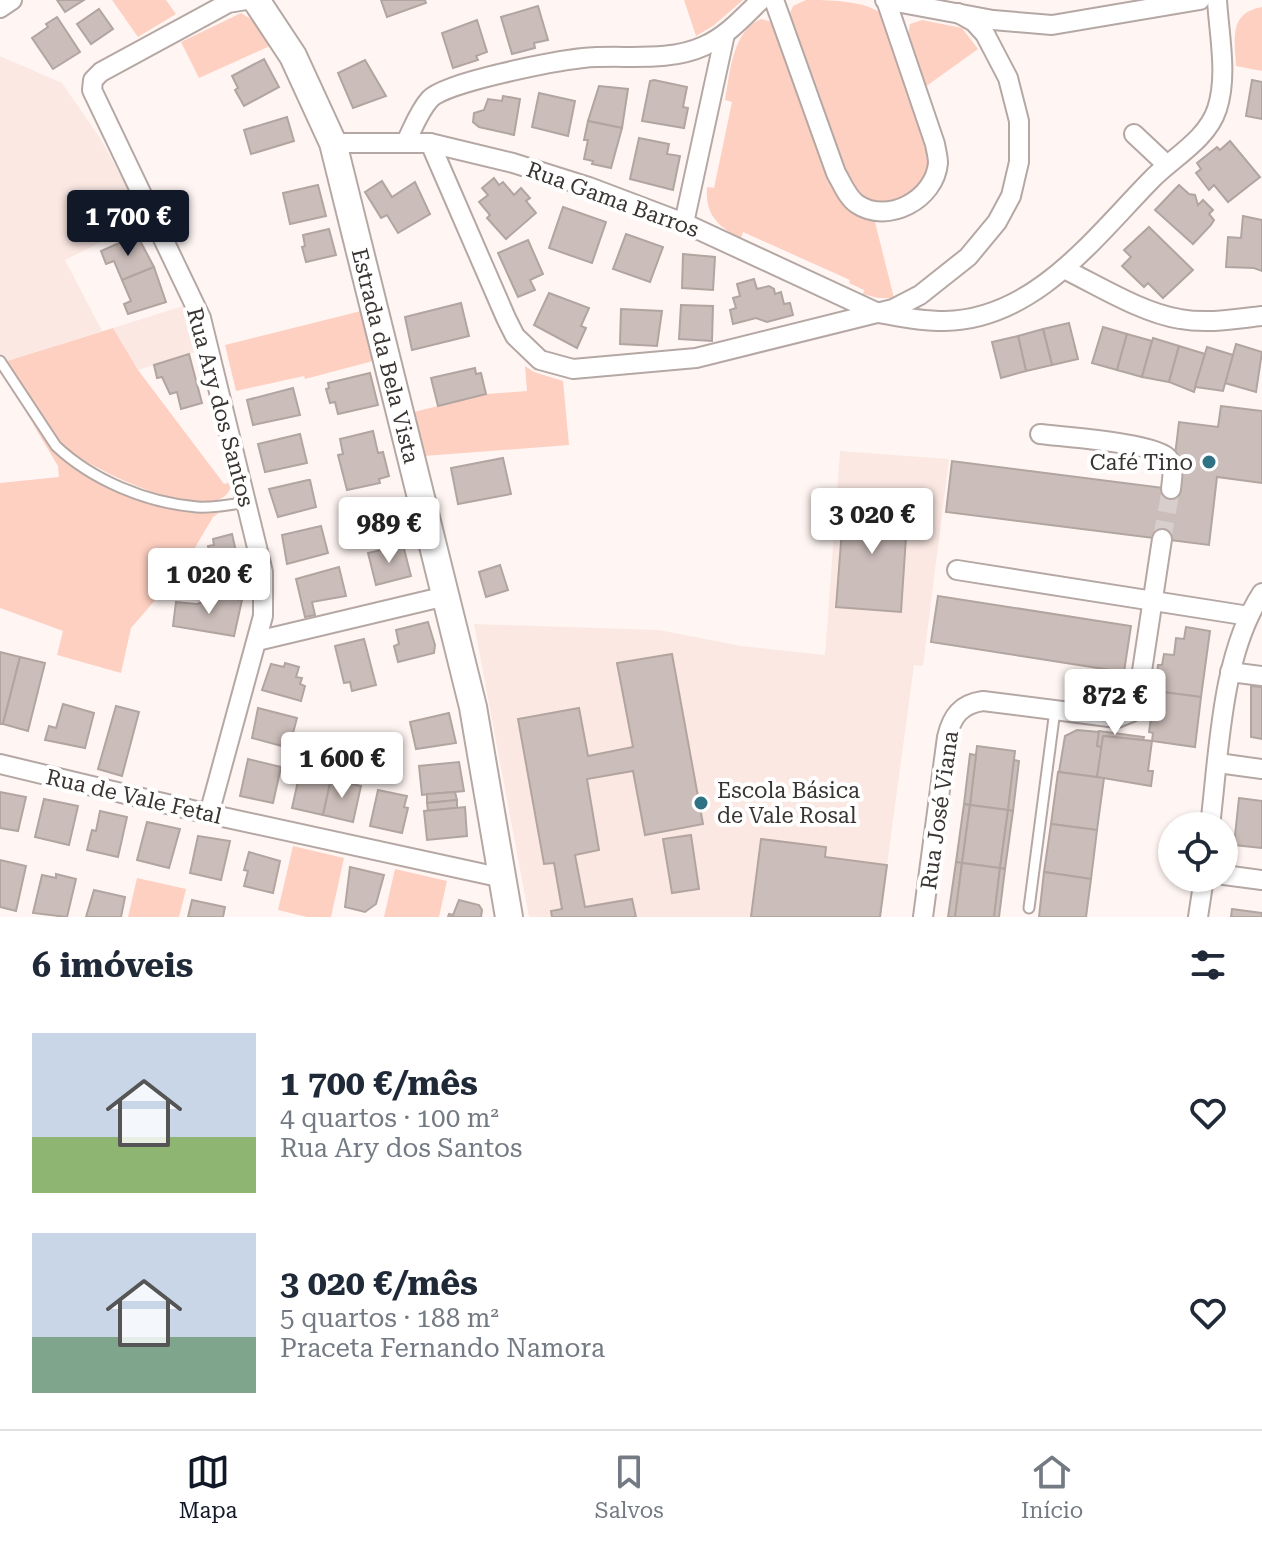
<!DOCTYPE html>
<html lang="pt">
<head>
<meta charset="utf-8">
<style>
	body { margin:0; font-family:"Roboto Serif",serif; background:#f2f2f3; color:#1f2937; height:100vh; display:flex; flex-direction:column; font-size:30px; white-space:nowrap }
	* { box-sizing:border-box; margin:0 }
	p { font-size:26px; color:#747a83 }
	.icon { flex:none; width:44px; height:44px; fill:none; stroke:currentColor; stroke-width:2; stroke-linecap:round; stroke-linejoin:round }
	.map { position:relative; height:917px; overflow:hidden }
	.side { display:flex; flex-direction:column; background:#fff; flex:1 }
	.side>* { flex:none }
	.fabs { position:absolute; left:1158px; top:812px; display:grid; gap:16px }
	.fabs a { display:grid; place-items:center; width:80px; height:80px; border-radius:50%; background:#fff; box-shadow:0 2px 6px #0004; font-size:40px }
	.price { position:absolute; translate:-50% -68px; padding:0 18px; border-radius:8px; background:#fff; color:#222; font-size:26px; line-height:52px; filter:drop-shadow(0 2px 4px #0008) }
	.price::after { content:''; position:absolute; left:50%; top:48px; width:24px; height:18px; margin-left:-12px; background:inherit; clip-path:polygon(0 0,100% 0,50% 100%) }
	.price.on { background:#111827; color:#fff }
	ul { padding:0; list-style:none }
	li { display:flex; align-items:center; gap:24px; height:200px; padding:0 32px }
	li span { display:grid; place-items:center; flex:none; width:224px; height:160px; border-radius:0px; color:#555 }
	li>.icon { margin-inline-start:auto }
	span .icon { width:96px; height:96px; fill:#fffc; stroke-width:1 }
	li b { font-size:34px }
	h2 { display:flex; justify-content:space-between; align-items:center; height:96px; padding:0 32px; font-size:34px }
	.menu { display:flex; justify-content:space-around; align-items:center; height:112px; border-top:2px solid #e0e1e3; background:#fff; font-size:22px; color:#747a83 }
	.menu a { display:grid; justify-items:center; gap:4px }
	.menu .on { color:#111827 }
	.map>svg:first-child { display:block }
	.built { fill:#fbe8e3 }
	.green { fill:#fed0c2 }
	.building { fill:#cbbdb9; stroke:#b2a5a0; stroke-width:2 }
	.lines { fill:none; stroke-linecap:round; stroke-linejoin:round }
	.street-tunnel { stroke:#d8cfcd; stroke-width:18; stroke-dasharray:18 9; stroke-linecap:butt }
	.lane-casing { stroke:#b5a8a4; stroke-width:13 }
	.street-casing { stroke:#b5a8a4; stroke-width:22 }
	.secondary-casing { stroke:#b5a8a4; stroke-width:30 }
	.lane { stroke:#fff; stroke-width:9 }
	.street { stroke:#fff; stroke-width:18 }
	.secondary { stroke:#fff; stroke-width:26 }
	.poi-dot { fill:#2f7283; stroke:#fff; stroke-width:3 }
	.labels { text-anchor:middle; stroke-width:8; stroke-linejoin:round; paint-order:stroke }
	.street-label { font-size:22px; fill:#3a3533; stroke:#fff }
	.poi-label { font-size:22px; fill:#3a3533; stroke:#fff; text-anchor:end }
</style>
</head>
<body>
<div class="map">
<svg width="1262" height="917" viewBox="0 0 1262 917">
	<rect width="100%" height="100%" fill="#fff6f3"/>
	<g class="built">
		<polygon points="0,56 62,83 100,138 145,220 65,260 102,331 0,363"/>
		<polygon points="183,306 195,352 138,370 113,328"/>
		<polygon points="840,451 949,459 923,666 914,665 880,917 529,917 474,624 659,630 741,646 825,655"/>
	</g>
	<g class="green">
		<polygon points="112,0 166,0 176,14 138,37"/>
		<polygon points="684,0 743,0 713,26 696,36"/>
		<path d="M 806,0 C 827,0 866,0 883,15 L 931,150 L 932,166 L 911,200 L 875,206 L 851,191 L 788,18 L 793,6 Z"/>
		<path d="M 1262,7 L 1262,71 L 1236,66 C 1235,39 1228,13 1262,7 Z"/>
		<polygon points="241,13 254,21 272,45 199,78 181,42"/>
		<path d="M 761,19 L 775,23 L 831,179 L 874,218 L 894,298 L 878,298 L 863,294 L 864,290 L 849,283 L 850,280 L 743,232 L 741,238 C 717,227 705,214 707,187 L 714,188 L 732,102 L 725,100 C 730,73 732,31 761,19 Z"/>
		<polygon points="922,20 962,28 978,49 925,87 908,36 910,24"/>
		<polygon points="361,311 373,361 305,379 304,376 236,391 225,345"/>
		<path d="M 113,328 L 138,370 L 224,484 L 232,482 C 225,536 89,468 66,448 C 43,428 27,394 10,368 L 7,361 Z"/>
		<polygon points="525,366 534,372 563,381 569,445 424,456 414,412 486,394 527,391"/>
		<path d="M 0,369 C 16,395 31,424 51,447 C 89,491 162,511 219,513 L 213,517 L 183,568 L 131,628 L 121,673 L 57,655 L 63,631 L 0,608 L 0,483 L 59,477 L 58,466 Z"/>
		<polygon points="293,846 344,858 331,917 307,917 278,910"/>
		<polygon points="395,869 447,881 439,917 384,917"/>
		<polygon points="137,878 186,889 179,917 128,917"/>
	</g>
	<g class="building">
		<polygon points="57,0 84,0 65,12"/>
		<polygon points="381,0 425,0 426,3 387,17"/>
		<polygon points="538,6 548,40 534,43 535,48 512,54 501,17"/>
		<polygon points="99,9 113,29 91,44 77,24"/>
		<polygon points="57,17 80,52 53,69 32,38 48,27 46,24"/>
		<polygon points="477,20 487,52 476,56 478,60 453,68 442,33"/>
		<polygon points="264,59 279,87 244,106 235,90 238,88 232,76"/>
		<polygon points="365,60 386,96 353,108 338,73"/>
		<polygon points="654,80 687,87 683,107 688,108 684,128 642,121 650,81"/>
		<polygon points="1252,80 1262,82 1262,119 1246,116"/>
		<polygon points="599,86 628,89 622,128 588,121"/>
		<polygon points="539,93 575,101 568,136 532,127"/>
		<polygon points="503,96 520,99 514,135 479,127 473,122 474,113 484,110 488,99 502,101"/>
		<polygon points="287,117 294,141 251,154 244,130"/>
		<polygon points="588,121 622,128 611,168 592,164 593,161 584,159 588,140 584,140"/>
		<polygon points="639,138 669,144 667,154 680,156 673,190 630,179"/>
		<polygon points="1230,141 1260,177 1228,202 1214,185 1209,190 1196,173 1201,169 1197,163 1217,147 1220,150"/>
		<polygon points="494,178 499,185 503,182 514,195 521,188 530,198 526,201 536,213 506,239 487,218 490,215 479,202 488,195 482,188"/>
		<polygon points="382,181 392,197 415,182 430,214 398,233 387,215 381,218 365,192"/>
		<polygon points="318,185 326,216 290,224 283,193"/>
		<polygon points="1179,185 1189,194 1195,195 1198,205 1203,200 1213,210 1209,214 1214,220 1211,225 1193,244 1155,210"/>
		<polygon points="563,207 606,222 592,263 549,248"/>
		<polygon points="1243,216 1262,220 1262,271 1254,268 1226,267 1228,237 1241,238"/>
		<polygon points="1149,227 1193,270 1163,298 1148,283 1144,287 1122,266 1131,257 1124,250"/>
		<polygon points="329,229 336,255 306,262 302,247 305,246 303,235"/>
		<polygon points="626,234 663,247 650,282 613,269"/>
		<polygon points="137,235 154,267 122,280 114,261 106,264 101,251"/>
		<polygon points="528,240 543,274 530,280 535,290 518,297 498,253"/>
		<polygon points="683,254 715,257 713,290 682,288"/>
		<polygon points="154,267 166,302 128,314 124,304 131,301 122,280"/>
		<polygon points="754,279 757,289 769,286 774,289 775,294 781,292 784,304 790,303 793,315 767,322 756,318 733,324 730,310 736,308 733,298 740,296 737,284"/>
		<polygon points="549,293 589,308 581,326 586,328 577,348 534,325"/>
		<polygon points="461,303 469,336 412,350 405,317"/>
		<polygon points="681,305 713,306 712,341 679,339"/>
		<polygon points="621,309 662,311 657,346 620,344"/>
		<polygon points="1069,323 1078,359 1052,365 1043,329"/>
		<polygon points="1103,327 1127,334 1117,370 1092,363"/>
		<polygon points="1043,329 1052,365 1026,371 1018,336"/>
		<polygon points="1127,334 1152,341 1142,377 1117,370"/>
		<polygon points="1018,336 1026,371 1001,378 992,342"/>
		<polygon points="1153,338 1179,346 1169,382 1142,377"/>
		<polygon points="1236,344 1262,352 1256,392 1225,383"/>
		<polygon points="1179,346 1205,354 1194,392 1169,382"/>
		<polygon points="1207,347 1233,355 1223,391 1195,387"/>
		<polygon points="189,354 202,403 181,409 177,392 170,394 162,377 157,378 154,365"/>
		<polygon points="475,368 476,374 481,373 486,394 438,406 431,378"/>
		<polygon points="370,373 378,405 338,414 335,402 330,403 326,389 329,388 328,383"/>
		<polygon points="293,388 300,415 253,425 247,400"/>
		<polygon points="1221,406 1262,411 1262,483 1217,477 1209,545 946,512 952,461 1171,489 1179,422 1218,427"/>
		<polygon points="373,431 378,453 383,452 389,476 379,479 380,483 347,490 338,455 343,454 340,439"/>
		<polygon points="300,434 307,463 265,472 258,444"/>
		<polygon points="503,458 511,494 458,504 451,468"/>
		<polygon points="308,480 310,480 316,507 278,517 269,489"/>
		<polygon points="858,491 895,494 894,520 907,522 901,612 836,607 843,517 857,518"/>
		<polygon points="321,526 328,553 287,564 282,535"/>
		<polygon points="232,534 241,573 203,582 198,562 211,559 208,546 214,545 213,539"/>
		<polygon points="403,545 411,576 376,585 368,553"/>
		<polygon points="500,565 508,590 486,597 479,572"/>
		<polygon points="339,567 346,596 312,602 315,615 305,617 296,579"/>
		<polygon points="219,596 242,600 234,636 173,626 176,602 197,604"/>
		<polygon points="938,596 1131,626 1124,672 931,642"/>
		<polygon points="428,622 435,645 434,653 398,662 394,646 399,644 396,630"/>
		<polygon points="1186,627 1210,631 1201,697 1155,691 1158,665 1162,665 1164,654 1174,655 1176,638 1184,639"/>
		<polygon points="364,639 376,685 352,691 350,682 344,683 335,646"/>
		<polygon points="0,652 20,657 3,724 0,724"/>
		<polygon points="672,654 703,824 645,835 633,771 587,779 599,850 575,855 585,907 632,899 636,917 552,917 551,911 562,909 554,863 544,864 518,719 579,708 588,756 633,747 617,663"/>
		<polygon points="20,657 45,663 28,731 3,724"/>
		<polygon points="285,663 299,667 296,677 302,678 300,684 305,686 301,701 262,690 271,664 284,667"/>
		<polygon points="1251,686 1262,687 1262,739 1251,737"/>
		<polygon points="1155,691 1201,697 1195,747 1152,741 1153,733 1149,732"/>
		<polygon points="63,704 94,713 85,748 45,740 49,726 56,728"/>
		<polygon points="116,706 139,712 122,776 98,769"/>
		<polygon points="258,708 297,718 289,748 252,738"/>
		<polygon points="449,713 456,743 416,749 410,722"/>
		<polygon points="1077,730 1099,732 1097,746 1102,747 1097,777 1059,772 1065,736"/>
		<polygon points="1099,731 1144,737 1143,740 1103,736 1102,747 1097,746"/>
		<polygon points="1103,736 1152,741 1148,771 1153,771 1151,786 1097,777"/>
		<polygon points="977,746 1015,751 1008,810 970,805"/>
		<polygon points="970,754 976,755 970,805 964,804"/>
		<polygon points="248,759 281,767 273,803 240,796"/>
		<polygon points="1014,760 1019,761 1013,811 1008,810"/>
		<polygon points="459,762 464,791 422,795 419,766"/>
		<polygon points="300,772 331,779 323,815 292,808"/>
		<polygon points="1058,772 1104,778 1097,830 1051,824"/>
		<polygon points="331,779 361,786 353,822 323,815"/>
		<polygon points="378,790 407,796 404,807 408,808 402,833 370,826"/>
		<polygon points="0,792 26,797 18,831 0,828"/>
		<polygon points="455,792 457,800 427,803 427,794"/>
		<polygon points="1239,798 1262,801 1262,848 1234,845"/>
		<polygon points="44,799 78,806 69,845 35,837"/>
		<polygon points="457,800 457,808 428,811 427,803"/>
		<polygon points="964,804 970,805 962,863 956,862"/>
		<polygon points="970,805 1008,810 1000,868 962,863"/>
		<polygon points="465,807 467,836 427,840 424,811"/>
		<polygon points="1008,810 1013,811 1005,869 1000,868"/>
		<polygon points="100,811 127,817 118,857 87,850 92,830 96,831"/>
		<polygon points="147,822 180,829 169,868 137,860"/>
		<polygon points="1051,824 1097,830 1091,879 1044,872"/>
		<polygon points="691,835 699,889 672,893 663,839"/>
		<polygon points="198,836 230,841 221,880 190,873"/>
		<polygon points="761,839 826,847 825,857 887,865 880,917 751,917"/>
		<polygon points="249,852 280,861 273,893 244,886 248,871 244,870"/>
		<polygon points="0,860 26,866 16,911 0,907"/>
		<polygon points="956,862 962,863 955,917 948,917"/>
		<polygon points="962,863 1000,868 994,917 955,917"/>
		<polygon points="350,867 384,875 376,904 365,912 345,907"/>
		<polygon points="1000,868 1005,869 999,917 994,917"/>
		<polygon points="1044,872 1091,879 1086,917 1039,917"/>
		<polygon points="56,874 76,879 67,917 33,913 42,875 56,878"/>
		<polygon points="94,890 125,897 121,917 86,917"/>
		<polygon points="192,900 225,907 223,917 188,917"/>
		<polygon points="459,900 479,905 482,910 481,917 448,917 449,914 453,915"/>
		<polygon points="1232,909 1262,913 1262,917 1231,917"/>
	</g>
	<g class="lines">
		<polyline class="street-tunnel" points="1162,539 1171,489"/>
		<defs>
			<g id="lane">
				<path d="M 0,361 L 56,446 C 92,480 147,503 197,507 C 214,508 230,505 247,502"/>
				<polyline points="1029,908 1055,710"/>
			</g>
			<g id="street">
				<path d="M 774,0 L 836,173 C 842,183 847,197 857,204 C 888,225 935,199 938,163 C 938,157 936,150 935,144 L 886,0"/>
				<polyline points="885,0 993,20 1052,25 1200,0"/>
				<polyline points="0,8 12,0"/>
				<polyline points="1134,134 1167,165"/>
				<path d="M 406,142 C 413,128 419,111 430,99 C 446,82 555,61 583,58 C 622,54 667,63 704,46 C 727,36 743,17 761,0"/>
				<path d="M 333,143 L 430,143 L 513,163 L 589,187 L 684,223 L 878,313 C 900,317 922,321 945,321 C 1035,319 1094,238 1151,180 C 1172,158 1207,140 1217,109 C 1228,76 1219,34 1217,0"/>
				<polyline points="430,143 506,318 515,336 540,360 573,369 696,358 893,309 920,295 968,257 997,222 1011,196 1019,162 1019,121 1008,78 985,34 974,22 958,13"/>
				<polyline points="684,223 725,34"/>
				<path d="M 1064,269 C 1099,286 1142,313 1180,319 C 1207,324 1235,319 1262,316"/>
				<path d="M 1040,434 C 1063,437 1157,443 1168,458 C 1175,467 1172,478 1171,489"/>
				<polyline points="957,570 1249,616"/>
				<polyline points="257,641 446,596"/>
				<polyline points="1230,672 1262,676"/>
				<polyline points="1218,763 1262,769"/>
				<polyline points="0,764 209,814 503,878"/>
				<polyline points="209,814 263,616 263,572 201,318 92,90 93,80 101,72 228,3 246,0"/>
				<path d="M 1210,826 C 1219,753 1221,655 1262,593"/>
				<polyline points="1224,875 1262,880"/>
				<path d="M 923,917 L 947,737 C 952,716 961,704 983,701 L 1117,718 L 1132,712 L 1137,704 L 1162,539"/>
				<polyline points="1198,917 1204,878"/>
			</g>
			<g id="secondary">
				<path id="s1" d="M 256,0 L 293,56 L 333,143 L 473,707 L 509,917"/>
			</g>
		</defs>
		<use href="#lane" class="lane-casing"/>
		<use href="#street" class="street-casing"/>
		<use href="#secondary" class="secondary-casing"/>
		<use href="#lane" class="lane"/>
		<use href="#street" class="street"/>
		<use href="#secondary" class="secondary"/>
	</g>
	<g class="poi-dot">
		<circle cx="1209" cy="462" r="8"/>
		<circle cx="701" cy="803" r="8"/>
	</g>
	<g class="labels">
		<g class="street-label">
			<text transform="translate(613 199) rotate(20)" y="8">Rua Gama Barros</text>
			<text dy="8" stroke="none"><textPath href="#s1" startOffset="382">Estrada da Bela Vista</textPath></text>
			<text transform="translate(221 407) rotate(75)" y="8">Rua Ary dos Santos</text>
			<text transform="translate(134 796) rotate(13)" y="8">Rua de Vale Fetal</text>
			<text transform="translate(939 810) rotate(-82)" y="8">Rua José Viana</text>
		</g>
		<g class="poi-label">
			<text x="1193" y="470">Café Tino</text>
			<text x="717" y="798" text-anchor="start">Escola Básica<tspan x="717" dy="25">de Vale Rosal</tspan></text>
		</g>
	</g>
</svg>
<div class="fabs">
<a><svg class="icon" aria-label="locate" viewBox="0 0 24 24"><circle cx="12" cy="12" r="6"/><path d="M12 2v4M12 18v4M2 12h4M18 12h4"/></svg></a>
</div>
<b class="price on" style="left:128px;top:258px">1 700 €</b>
<b class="price" style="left:872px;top:556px">3 020 €</b>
<b class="price" style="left:389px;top:565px">989 €</b>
<b class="price" style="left:209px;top:616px">1 020 €</b>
<b class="price" style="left:1115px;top:737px">872 €</b>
<b class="price" style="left:342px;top:800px">1 600 €</b>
</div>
<section class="side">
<h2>6 imóveis<svg class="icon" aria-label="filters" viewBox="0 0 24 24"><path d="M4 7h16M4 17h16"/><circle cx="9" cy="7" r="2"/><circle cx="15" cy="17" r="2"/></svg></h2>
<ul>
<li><span style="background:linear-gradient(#c9d6e8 65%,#8fb573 0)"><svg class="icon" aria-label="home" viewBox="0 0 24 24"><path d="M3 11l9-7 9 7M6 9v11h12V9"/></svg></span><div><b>1 700 €/mês</b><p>4 quartos · 100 m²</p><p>Rua Ary dos Santos</p></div><svg class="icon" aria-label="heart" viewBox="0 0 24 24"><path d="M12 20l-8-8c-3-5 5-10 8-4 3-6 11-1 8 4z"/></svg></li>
<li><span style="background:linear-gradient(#c9d6e8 65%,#7fa58c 0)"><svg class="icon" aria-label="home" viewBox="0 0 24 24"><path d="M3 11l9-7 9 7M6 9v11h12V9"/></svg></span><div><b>3 020 €/mês</b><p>5 quartos · 188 m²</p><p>Praceta Fernando Namora</p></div><svg class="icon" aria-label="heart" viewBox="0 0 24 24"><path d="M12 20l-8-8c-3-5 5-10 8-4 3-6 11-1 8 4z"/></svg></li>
</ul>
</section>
<nav class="menu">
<a class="on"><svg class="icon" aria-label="map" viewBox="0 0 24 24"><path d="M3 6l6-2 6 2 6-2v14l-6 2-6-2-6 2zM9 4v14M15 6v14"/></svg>Mapa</a>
<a><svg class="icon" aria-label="saved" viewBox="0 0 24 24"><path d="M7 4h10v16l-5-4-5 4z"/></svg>Salvos</a>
<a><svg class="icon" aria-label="home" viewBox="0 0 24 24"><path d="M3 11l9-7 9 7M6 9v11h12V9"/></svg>Início</a>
</nav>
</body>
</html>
